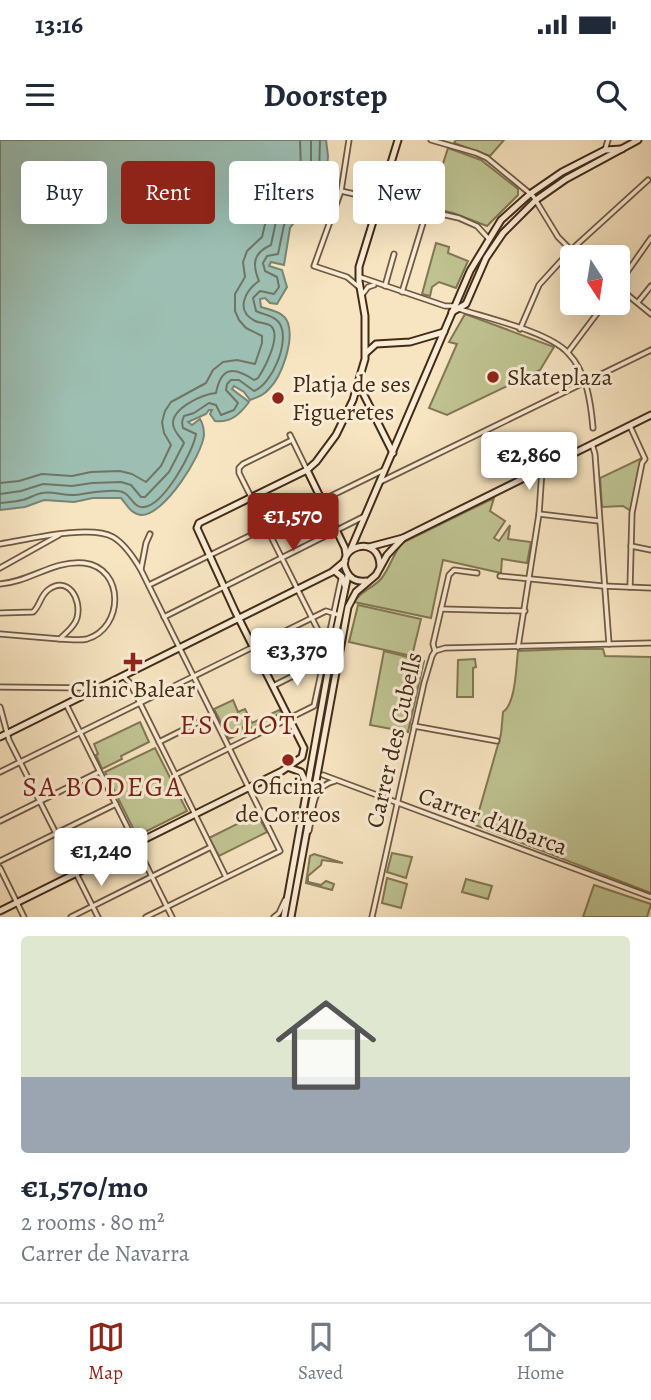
<!DOCTYPE html>
<html lang="en">
<head>
<meta charset="utf-8">
<style>
	body { margin:0; font-family:Alegreya,serif; background:#f6f6f7; color:#1f2937; height:100vh; display:flex; flex-direction:column; font-size:26px; white-space:nowrap }
	* { box-sizing:border-box; margin:0 }
	p { font-size:23px; color:#747a83 }
	.icon { flex:none; width:38px; height:38px; fill:none; stroke:currentColor; stroke-width:2; stroke-linecap:round; stroke-linejoin:round }
	.map { position:relative; height:777px; overflow:hidden }
	.details { display:flex; flex-direction:column; background:#fff; flex:1 }
	.details>* { flex:none }
	.guide { position:absolute; left:21px; top:21px; width:609px; height:63px; display:flex; gap:14px }
	.needle { width:46px; rotate:168deg }
	.tools { position:absolute; left:560px; top:105px; display:grid; gap:14px }
	.tools a { display:grid; place-items:center; width:70px; height:70px; border-radius:7px; background:#fff; box-shadow:0 7px 28px #0002; font-size:35px }
	.price { position:absolute; translate:-50% -60px; padding:0 16px; border-radius:7px; background:#fff; color:#222; font-size:23px; line-height:46px; filter:drop-shadow(0 2px 4px #0008) }
	.price::after { content:''; position:absolute; left:50%; top:42px; width:21px; height:16px; margin-left:-10px; background:inherit; clip-path:polygon(0 0,100% 0,50% 100%) }
	.price.on { background:#8f2418; color:#fff }
	ul { padding:0; list-style:none }
	li { display:grid; align-content:center; gap:14px; height:371px; padding:0 21px }
	li+li { border-top:2px solid #e0e1e3 }
	li span { display:grid; place-items:center; height:217px; border-radius:7px; color:#555 }
	li>.icon { margin-inline-start:auto }
	span .icon { width:126px; height:126px; fill:#fffc; stroke-width:1 }
	li b { font-size:30px }
	.chip { padding:0 24px; border-radius:7px; background:#fff; box-shadow:0 7px 28px #0002; font-size:24px; line-height:63px }
	.chip.on { background:#8f2418; color:#fff }
	.status { display:flex; justify-content:space-between; align-items:center; height:49px; padding:0 35px; background:#fff; direction:ltr }
	.status svg { height:19px; fill:currentColor }
	header { display:flex; justify-content:space-between; align-items:center; height:91px; padding:0 21px; background:#fff; font-size:32px; font-weight:700 }
	.dock { display:flex; justify-content:space-around; align-items:center; height:98px; border-top:2px solid #e0e1e3; background:#fff; font-size:19px; color:#747a83 }
	.dock a { display:grid; justify-items:center; gap:4px }
	.dock .on { color:#8f2418 }
	.map>svg:first-child { display:block }
	.green { fill:#bfc391; stroke:#817754; stroke-width:2 }
	.water { fill:#9dbfb3; stroke:#798474; stroke-width:2 }
	.lines { fill:none; stroke-linecap:round; stroke-linejoin:round }
	.shore { stroke:#707564; stroke-width:2 }
	.street-casing { stroke:#705941; stroke-width:7 }
	.secondary-casing { stroke:#432b16; stroke-width:9 }
	.street { stroke:#faedd7; stroke-width:3.5 }
	.secondary { stroke:#faedd7; stroke-width:5 }
	.poi-dot { fill:#8f2418; stroke:#faedd7; stroke-width:2.5 }
	.labels { text-anchor:middle; stroke-width:6; stroke-linejoin:round; paint-order:stroke }
	.poi-label { font-size:24px; fill:#432b16; stroke:#faedd7; text-anchor:start }
	.street-label { font-size:24px; fill:#432b16; stroke:#faedd7 }
	.quarter-label { font-size:28px; letter-spacing:2px; fill:#7a1f14; stroke:#faedd7 }
</style>
</head>
<body>
<div class="status"><b>13:16</b><svg viewBox="0 0 49 12"><path d="M0 12V9h3v3zM5 12V6h3v6zM10 12V3h3v9zM15 12V0h3v12zM26 1h20v11H26zM47 4h2v5h-2z"/></svg></div>
<header><svg class="icon" aria-label="menu" viewBox="0 0 24 24"><path d="M4 6h16M4 12h16M4 18h16"/></svg>Doorstep<svg class="icon" aria-label="search" viewBox="0 0 24 24"><circle cx="10" cy="10" r="6"/><path d="M15 15l6 6"/></svg></header>
<div class="map">
<svg width="651" height="777" viewBox="0 0 651 777">
	<rect width="100%" height="100%" fill="#f7e4c1"/>
	<filter id="stains"><feTurbulence type="fractalNoise" baseFrequency=".00286" numOctaves="4"/><feColorMatrix values="0 0 0 0 .2 0 0 0 0 .09 0 0 0 0 .02 0 0 0 .5 -.17"/></filter>
	<radialGradient id="worn" r=".72"><stop offset=".6" stop-color="#630" stop-opacity="0"/><stop offset="1" stop-color="#630" stop-opacity=".3"/></radialGradient>
	<g class="green">
		<polygon points="456,0 504,0 490,16 454,3"/>
		<polygon points="448,8 481,20 518,49 518,55 487,86 453,73 429,67"/>
		<polygon points="436,103 449,107 448,113 468,121 456,148 439,142 432,147 430,156 422,154"/>
		<polygon points="465,174 554,207 540,230 447,275 429,268 457,204 449,202"/>
		<polygon points="642,318 631,371 623,366 602,367 600,338"/>
		<path d="M 494,358 L 490,371 L 505,381 L 494,398 L 499,401 L 510,385 L 508,399 L 531,402 L 527,423 L 502,419 L 501,433 L 443,420 L 431,478 L 354,462 C 361,451 373,448 381,439 C 390,428 393,414 402,403 Z"/>
		<polygon points="358,465 421,479 412,516 349,502"/>
		<path d="M 567,509 L 603,509 L 605,516 L 651,517 L 651,753 L 475,685 L 501,594 L 503,572 C 516,563 516,527 518,511 Z"/>
		<polygon points="384,511 424,521 408,592 370,585"/>
		<polygon points="475,519 476,527 473,528 473,557 457,557 458,520"/>
		<polygon points="233,560 238,572 245,569 252,583 279,570 281,573 229,599 227,596 244,587 227,594 214,569"/>
		<polygon points="140,582 149,602 121,616 122,619 102,629 96,615 98,614 94,604"/>
		<polygon points="155,608 187,671 137,696 105,632"/>
		<polygon points="257,674 267,692 219,716 209,698"/>
		<polygon points="392,713 412,717 406,738 387,732"/>
		<polygon points="314,714 343,723 322,720 321,725 308,736 308,742 321,745 326,741 334,744 332,750 306,743 310,716"/>
		<polygon points="387,738 407,744 401,768 382,763"/>
		<polygon points="466,739 492,746 488,759 462,752"/>
		<polygon points="594,745 651,764 647,777 583,777"/>
	</g>
	<path class="water" d="M 0,0 L 326,0 L 328,16 L 326,40 L 290,88 L 284,125 L 271,122 L 269,126 L 282,130 L 287,147 L 277,164 L 270,163 L 265,158 L 260,159 L 261,167 C 271,170 284,172 288,183 C 294,201 282,236 269,249 C 264,255 258,257 250,260 L 244,252 L 234,246 L 232,249 L 249,262 C 240,274 231,283 215,281 L 210,274 L 212,270 L 209,270 L 206,274 L 188,282 L 192,285 L 200,279 C 203,284 204,289 204,295 C 202,315 164,376 141,375 C 131,374 127,365 121,358 L 93,358 L 74,362 L 44,360 L 25,367 L 0,370 Z"/>
	<g class="lines">
		<g class="shore">
			<polyline points="0,343 19,341 42,334 72,336 91,332 120,331 132,334 146,342 161,326 171,305 164,293 162,282 165,271 171,262 206,243 213,230 223,222 237,220 255,224 262,203 262,196 246,188 239,180 235,171 235,154 245,137 243,122 247,111 262,97 267,76 301,30 300,0"/>
			<path d="M 0,354 L 21,351 L 43,344 L 72,346 L 92,343 L 121,342 L 131,345 L 141,357 L 145,357 L 169,332 L 184,303 C 181,297 174,293 173,284 C 172,268 203,254 216,253 C 221,227 233,226 254,240 L 258,238 C 264,229 282,196 271,186 C 267,183 259,183 255,181 C 234,170 246,150 259,141 C 252,124 253,113 271,105 L 276,81 L 311,34 L 311,0"/>
			<path d="M 0,363 C 7,362 15,362 22,360 C 29,359 35,354 42,353 C 53,351 64,356 75,355 C 90,353 103,350 118,351 C 131,351 132,369 144,367 C 164,365 193,312 196,294 L 183,288 L 182,282 L 184,276 L 194,273 L 209,263 L 216,265 L 221,275 L 234,270 L 238,263 L 226,250 L 227,244 L 231,240 L 239,240 L 254,251 C 272,244 290,202 280,184 C 276,176 264,175 256,171 L 253,158 L 260,151 L 274,154 L 279,147 L 277,137 L 265,131 L 263,123 L 267,116 L 278,114 L 284,85 L 319,37 L 320,0"/>
		</g>
		<defs>
			<g id="street">
				<polyline points="349,0 341,51 314,126 347,137 359,147"/>
				<polyline points="431,0 476,13 487,18 533,56 558,97 578,117"/>
				<polyline points="605,10 608,0"/>
				<polyline points="341,51 459,78 477,86 488,98"/>
				<polyline points="360,137 445,166 456,166"/>
				<polyline points="618,145 651,98"/>
				<polyline points="385,146 394,114"/>
				<polyline points="618,147 651,174"/>
				<polyline points="402,152 427,70"/>
				<polyline points="362,155 368,147 374,145"/>
				<polyline points="638,162 651,146"/>
				<path d="M 459,169 C 487,178 549,192 568,213 C 587,232 591,264 593,288"/>
				<polyline points="520,189 539,145 570,111 648,40"/>
				<polyline points="568,212 605,163"/>
				<polyline points="290,295 307,330"/>
				<polyline points="292,300 243,324 239,328 239,333 325,504"/>
				<polyline points="592,304 595,314 609,504"/>
				<polyline points="380,342 651,210"/>
				<polyline points="539,374 599,381"/>
				<path d="M 0,404 C 26,400 90,384 113,397 C 125,404 134,418 141,430 L 280,711 L 146,777"/>
				<polyline points="631,406 651,410"/>
				<polyline points="0,428 59,395"/>
				<polyline points="141,429 146,403 150,394"/>
				<polyline points="500,436 603,446 651,448"/>
				<path d="M 0,444 C 30,442 53,420 84,423 C 125,428 124,488 87,499 C 79,501 69,499 60,499"/>
				<polyline points="149,445 384,330"/>
				<polyline points="630,447 632,373 642,323 645,319 630,286"/>
				<polyline points="441,469 525,471"/>
				<path d="M 0,473 L 33,472 C 40,466 40,456 48,450 C 68,435 82,459 77,478 C 74,488 66,492 60,499 L 0,494"/>
				<polyline points="164,477 365,376"/>
				<polyline points="518,507 539,374 542,330"/>
				<polyline points="435,511 445,508 651,503"/>
				<polyline points="124,537 130,543 226,737"/>
				<polyline points="273,546 315,525 322,528"/>
				<polyline points="0,547 88,548 93,550"/>
				<polyline points="66,564 172,777"/>
				<polyline points="0,567 9,600 98,777"/>
				<polyline points="414,586 497,601"/>
				<polyline points="159,602 213,575"/>
				<polyline points="0,632 326,471 339,475"/>
				<polyline points="175,635 314,566 341,439"/>
				<polyline points="323,635 651,757"/>
				<polyline points="0,681 99,632"/>
				<path d="M 309,691 C 314,670 310,647 335,641"/>
				<polyline points="0,721 116,664"/>
				<polyline points="0,728 24,777"/>
				<polyline points="71,777 211,707"/>
				<polyline points="274,777 279,773 285,760"/>
				<polyline points="372,777 424,543 432,516 435,511 433,504 449,435 454,430 477,433"/>
			</g>
			<g id="secondary">
				<polyline points="452,172 466,164 486,118 503,93 536,60 566,39 638,0"/>
				<polyline points="366,213 376,204 410,202 444,192"/>
				<polyline points="359,245 393,313"/>
				<polyline points="307,330 345,408 346,415"/>
				<polyline points="369,407 403,398 651,275"/>
				<polyline points="350,411 470,131 501,80 530,54 562,32 605,10 622,9"/>
				<polyline points="336,432 342,437 345,446"/>
				<path d="M 366,441 C 358,442 351,440 347,432 C 333,407 380,392 380,427"/>
				<polyline points="0,597 332,432 345,421"/>
				<polyline points="290,628 301,632 306,643"/>
				<polyline points="0,771 282,631 302,617 304,608 235,471 197,388 199,383 307,330 316,322 336,295 353,260 365,219 365,176 359,141 359,127 398,0"/>
				<polyline points="284,777 331,515 348,435"/>
				<polyline points="291,777 348,467 356,452 376,435 387,415 403,398"/>
			</g>
		</defs>
		<use href="#street" class="street-casing"/>
		<use href="#secondary" class="secondary-casing"/>
		<use href="#street" class="street"/>
		<use href="#secondary" class="secondary"/>
	</g>
	<g class="poi-dot">
		<circle cx="493" cy="237" r="7"/>
		<circle cx="278" cy="258" r="7"/>
		<path d="M129.5 511.5h7v7h7v7h-7v7h-7v-7h-7v-7h7z"/>
		<circle cx="288" cy="620" r="7"/>
	</g>
	<g class="labels">
		<g class="poi-label">
			<text x="507" y="245">Skateplaza</text>
			<text x="292" y="252">Platja de ses<tspan x="292" dy="28">Figueretes</tspan></text>
			<text x="133" y="557" text-anchor="middle">Clinic Balear</text>
			<text x="288" y="654" text-anchor="middle">Oficina<tspan x="288" dy="28">de Correos</tspan></text>
		</g>
		<g class="street-label">
			<text transform="translate(394 600) rotate(-77)" y="8">Carrer des Cubells</text>
			<text transform="translate(493 681) rotate(20)" y="8">Carrer d'Albarca</text>
		</g>
		<g class="quarter-label">
			<text x="238" y="594">ES CLOT</text>
			<text x="103" y="656">SA BODEGA</text>
		</g>
	</g>
	<rect width="100%" height="100%" filter="url(#stains)"/>
	<rect width="100%" height="100%" fill="url(#worn)"/>
</svg>
<div class="tools">
<a><svg class="needle" viewBox="-14 -14 28 28"><path d="M0-13l5 13h-10z" fill="#e53935"/><path d="M0 13l5-13h-10z" fill="#747a83"/></svg></a>
</div>
<b class="price" style="left:529px;top:352px">€2,860</b>
<b class="price on" style="left:293px;top:413px">€1,570</b>
<b class="price" style="left:297px;top:548px">€3,370</b>
<b class="price" style="left:101px;top:748px">€1,240</b>
<div class="guide">
<a class="chip">Buy</a>
<a class="chip on">Rent</a>
<a class="chip">Filters</a>
<a class="chip">New</a>
</div>
</div>
<section class="details">
<ul>
<li><span style="background:linear-gradient(#dfe7d0 65%,#9aa5b1 0)"><svg class="icon" aria-label="home" viewBox="0 0 24 24"><path d="M3 11l9-7 9 7M6 9v11h12V9"/></svg></span><div><b>€1,570/mo</b><p>2 rooms · 80 m²</p><p>Carrer de Navarra</p></div></li>
</ul>
</section>
<nav class="dock">
<a class="on"><svg class="icon" aria-label="map" viewBox="0 0 24 24"><path d="M3 6l6-2 6 2 6-2v14l-6 2-6-2-6 2zM9 4v14M15 6v14"/></svg>Map</a>
<a><svg class="icon" aria-label="saved" viewBox="0 0 24 24"><path d="M7 4h10v16l-5-4-5 4z"/></svg>Saved</a>
<a><svg class="icon" aria-label="home" viewBox="0 0 24 24"><path d="M3 11l9-7 9 7M6 9v11h12V9"/></svg>Home</a>
</nav>
</body>
</html>
